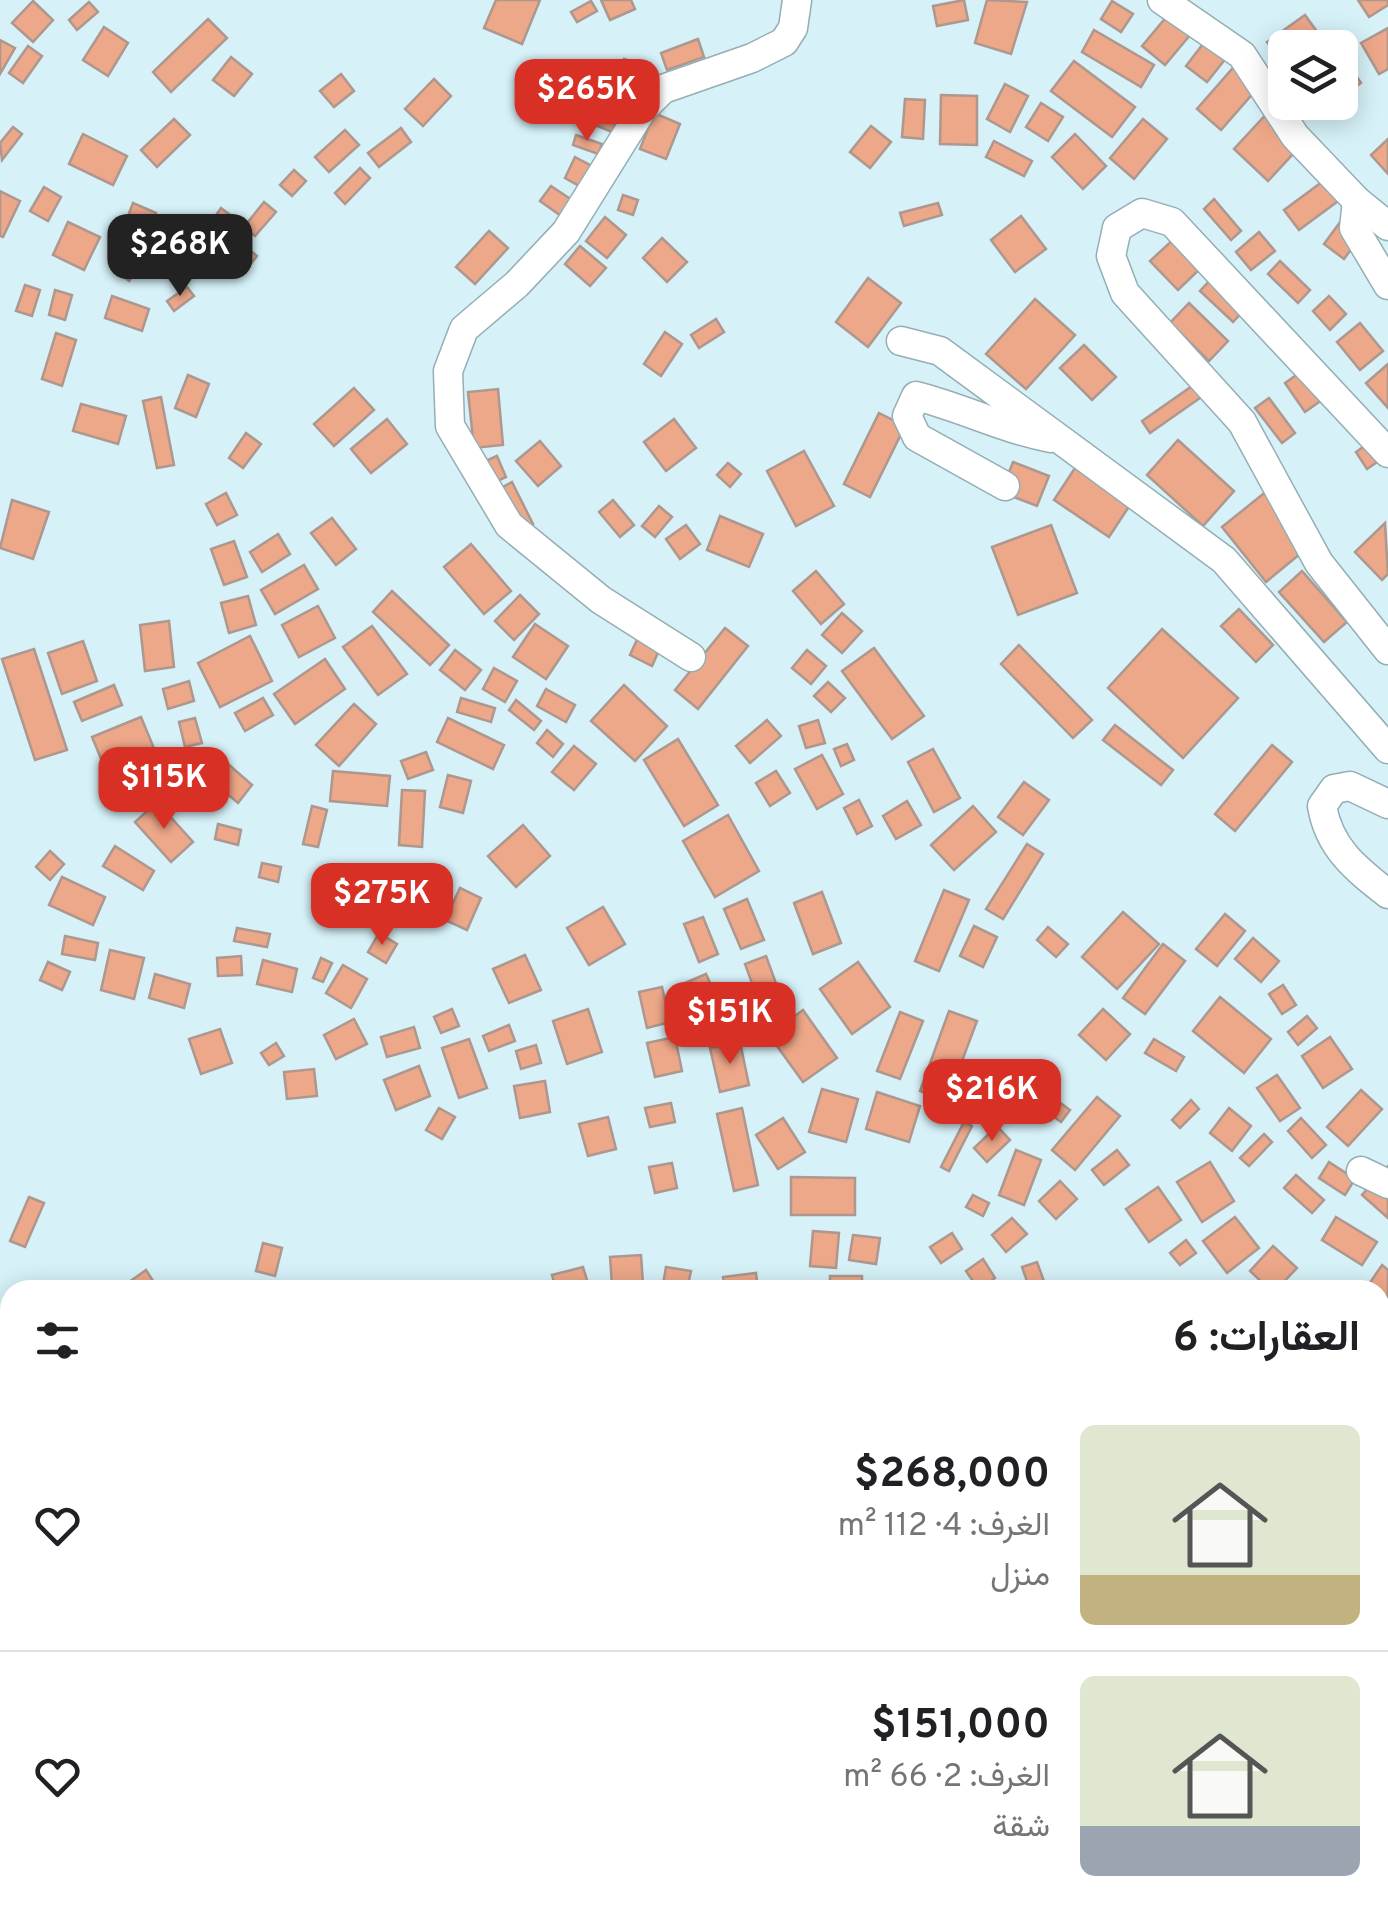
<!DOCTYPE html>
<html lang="ar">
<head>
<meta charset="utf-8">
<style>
	body { margin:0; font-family:Overpass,Vazirmatn,sans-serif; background:#f2f2f2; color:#202124; direction:rtl; height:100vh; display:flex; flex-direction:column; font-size:38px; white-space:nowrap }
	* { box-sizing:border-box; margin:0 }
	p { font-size:32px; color:#757577 }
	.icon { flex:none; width:55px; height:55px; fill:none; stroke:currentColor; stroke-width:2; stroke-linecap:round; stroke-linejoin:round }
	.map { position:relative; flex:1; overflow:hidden; direction:ltr }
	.drawer { position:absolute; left:0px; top:1280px; width:1390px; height:640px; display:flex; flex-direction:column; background:#fff; border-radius:30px 30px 0 0; box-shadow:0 5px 25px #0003; direction:rtl }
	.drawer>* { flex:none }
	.controls { position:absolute; left:1268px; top:30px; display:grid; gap:20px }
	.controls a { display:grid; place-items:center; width:90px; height:90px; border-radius:15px; background:#fff; box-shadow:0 5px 25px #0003; font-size:50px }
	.price { position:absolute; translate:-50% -85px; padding:0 22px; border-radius:20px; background:#d93025; color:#fff; font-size:32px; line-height:65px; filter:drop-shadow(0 2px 5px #0008) }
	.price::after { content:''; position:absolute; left:50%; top:60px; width:30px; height:22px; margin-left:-15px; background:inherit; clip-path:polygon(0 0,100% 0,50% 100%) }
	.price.selected { background:#222; color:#fff }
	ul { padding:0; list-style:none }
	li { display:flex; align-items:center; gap:30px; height:250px; padding:0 30px }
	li+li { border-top:2px solid #e0e0e0 }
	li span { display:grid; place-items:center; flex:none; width:280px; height:200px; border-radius:15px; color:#555 }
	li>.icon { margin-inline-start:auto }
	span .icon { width:120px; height:120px; fill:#fffc; stroke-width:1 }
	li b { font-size:42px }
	h2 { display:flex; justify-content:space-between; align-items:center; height:120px; padding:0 30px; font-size:42px }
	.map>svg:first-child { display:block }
	.building { fill:#eda789; stroke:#ad978e; stroke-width:2.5 }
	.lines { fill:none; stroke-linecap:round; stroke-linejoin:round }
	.minor-casing { stroke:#94aeb4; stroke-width:31 }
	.minor { stroke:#fff; stroke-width:28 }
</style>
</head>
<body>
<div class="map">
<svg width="1388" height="1920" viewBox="0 0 1388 1920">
	<rect width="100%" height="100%" fill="#d6f1f8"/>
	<g class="building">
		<polygon points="496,0 540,0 522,44 484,28"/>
		<polygon points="601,0 631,0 635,9 610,20"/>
		<polygon points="964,0 968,20 937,26 933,6"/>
		<polygon points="987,0 1027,2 1011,54 975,43"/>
		<polygon points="1358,0 1388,0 1388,5 1369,17"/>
		<polygon points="33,1 53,20 33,42 12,23"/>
		<polygon points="591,1 597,11 577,22 571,12"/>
		<polygon points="1112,1 1133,14 1121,32 1101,19"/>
		<polygon points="89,2 98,12 77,30 69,20"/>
		<polygon points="1173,9 1196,28 1165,65 1142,46"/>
		<polygon points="1305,15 1326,44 1285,48 1285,67 1267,42"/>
		<polygon points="208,19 227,38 171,92 153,72"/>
		<polygon points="104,27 128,43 108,76 83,60"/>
		<polygon points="1388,28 1388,69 1379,74 1361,43"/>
		<polygon points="1094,30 1154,65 1141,87 1082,52"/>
		<polygon points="698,39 704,57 667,70 661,53"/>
		<polygon points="0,40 15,48 0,74"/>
		<polygon points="1206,40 1227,57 1207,82 1186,66"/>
		<polygon points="28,46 42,56 23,83 9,73"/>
		<polygon points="1340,51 1361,83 1340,97"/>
		<polygon points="231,57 252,74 234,96 213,80"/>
		<polygon points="624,59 652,69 641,98 613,87"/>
		<polygon points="1074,61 1135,107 1112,137 1051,91"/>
		<polygon points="1238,62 1262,83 1221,130 1197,109"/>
		<polygon points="341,74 354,91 334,107 320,91"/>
		<polygon points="570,75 588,83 569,121 552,113"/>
		<polygon points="434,79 451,96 423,126 405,109"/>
		<polygon points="1005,84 1028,96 1010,132 987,119"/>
		<polygon points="601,90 630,102 617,134 588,122"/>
		<polygon points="941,95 977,96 977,145 940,144"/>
		<polygon points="905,99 925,100 923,139 902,137"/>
		<polygon points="1041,103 1063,117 1048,141 1026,127"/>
		<polygon points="1271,109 1305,141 1268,181 1234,149"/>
		<polygon points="654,113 680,124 666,159 640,149"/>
		<polygon points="174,119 190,135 157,167 141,150"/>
		<polygon points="1143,119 1167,139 1134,179 1110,158"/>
		<polygon points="871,126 891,142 870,168 850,152"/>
		<polygon points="13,127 22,134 2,160 0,143"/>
		<polygon points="401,128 411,142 379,167 368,153"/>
		<polygon points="345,130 359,145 329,172 315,157"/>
		<polygon points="83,134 127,156 113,185 69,164"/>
		<polygon points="1075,134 1106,166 1083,189 1052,157"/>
		<polygon points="576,135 602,144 598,154 573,145"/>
		<polygon points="1388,139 1388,174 1371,155"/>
		<polygon points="994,141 1032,161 1024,176 986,157"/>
		<polygon points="575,157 592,166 581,187 565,178"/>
		<polygon points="360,168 370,178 345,204 335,193"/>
		<polygon points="294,170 306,181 292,196 280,185"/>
		<polygon points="1330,176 1345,196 1299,230 1284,210"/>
		<polygon points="551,186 572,200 561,216 540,201"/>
		<polygon points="44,187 61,197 48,221 30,211"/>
		<polygon points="0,191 20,201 3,237 0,236"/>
		<polygon points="623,195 638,200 633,215 618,210"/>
		<polygon points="1214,199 1241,231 1231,240 1204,209"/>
		<polygon points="264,202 276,212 255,236 244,227"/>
		<polygon points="133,203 156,213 151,226 128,216"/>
		<polygon points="938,203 942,215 904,226 900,213"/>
		<polygon points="221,208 233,217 210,250 198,241"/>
		<polygon points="1346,214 1366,229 1344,259 1324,244"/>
		<polygon points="1021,216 1046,249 1015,272 991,240"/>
		<polygon points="605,217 626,235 607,258 586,241"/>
		<polygon points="68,222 100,237 84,270 53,255"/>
		<polygon points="489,231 508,248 475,284 456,267"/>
		<polygon points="1259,232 1275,251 1251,270 1236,252"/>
		<polygon points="1176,237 1203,266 1178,290 1150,261"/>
		<polygon points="662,238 687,262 667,282 643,258"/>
		<polygon points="166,242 192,257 185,270 159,255"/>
		<polygon points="134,244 148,255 129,281 115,269"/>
		<polygon points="580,246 606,268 590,286 565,264"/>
		<polygon points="247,248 257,256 244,273 234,266"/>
		<polygon points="1280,261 1310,290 1298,303 1268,274"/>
		<polygon points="1214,276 1247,307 1233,322 1200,291"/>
		<polygon points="868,278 901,303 868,347 836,322"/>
		<polygon points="25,285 40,290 32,316 16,311"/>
		<polygon points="187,287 194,296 174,311 167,301"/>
		<polygon points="55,290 72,295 65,320 49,315"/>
		<polygon points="112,296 149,309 142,331 105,318"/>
		<polygon points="1329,296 1346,314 1330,330 1313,311"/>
		<polygon points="1035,299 1075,335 1026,389 986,354"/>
		<polygon points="1189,303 1228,341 1209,361 1170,323"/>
		<polygon points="716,319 724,332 699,348 691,335"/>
		<polygon points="1360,323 1383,351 1360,370 1337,342"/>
		<polygon points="665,332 682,344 661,376 644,364"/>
		<polygon points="56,333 76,340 62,386 42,379"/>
		<polygon points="1084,345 1116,377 1092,400 1060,368"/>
		<polygon points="1316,361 1336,390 1305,412 1285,383"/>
		<polygon points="1388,364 1388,408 1366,383"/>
		<polygon points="188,375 209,384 196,417 175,408"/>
		<polygon points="1202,379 1210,391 1150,433 1142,421"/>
		<polygon points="354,388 374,410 334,446 314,424"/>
		<polygon points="498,389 503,445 474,448 468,392"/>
		<polygon points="161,397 174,465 157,468 143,401"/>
		<polygon points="1269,398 1295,433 1282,443 1255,408"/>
		<polygon points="81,404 126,416 118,444 73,431"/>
		<polygon points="879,413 905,426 870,497 844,484"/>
		<polygon points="387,419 407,444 371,473 351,449"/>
		<polygon points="674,419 696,448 666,471 644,442"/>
		<polygon points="246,433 261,444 243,468 229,458"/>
		<polygon points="1374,439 1386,456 1367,469 1356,452"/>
		<polygon points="1178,440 1234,491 1203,526 1147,475"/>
		<polygon points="540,441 561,466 538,486 516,461"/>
		<polygon points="804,451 834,506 796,526 767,471"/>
		<polygon points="497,456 506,477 482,488 472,467"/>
		<polygon points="1013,462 1049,476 1037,506 1001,492"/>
		<polygon points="728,463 741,474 730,487 717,475"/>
		<polygon points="1075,468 1130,505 1109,537 1054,500"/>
		<polygon points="512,482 533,524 507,537 486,496"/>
		<polygon points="1268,490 1312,544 1266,582 1222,527"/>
		<polygon points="226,493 237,515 217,525 206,504"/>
		<polygon points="12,500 49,512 33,559 0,548"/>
		<polygon points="613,500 634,525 620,537 599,512"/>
		<polygon points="659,506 672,517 655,537 642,526"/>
		<polygon points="720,516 763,534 749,567 707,550"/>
		<polygon points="332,518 356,549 336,565 311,533"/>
		<polygon points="1385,523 1388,574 1382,580 1355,552"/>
		<polygon points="686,525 700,544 680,559 666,539"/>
		<polygon points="1051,525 1077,593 1018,615 992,547"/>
		<polygon points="278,534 290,554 262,572 250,552"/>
		<polygon points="234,541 247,577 224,585 211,549"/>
		<polygon points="471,544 511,591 484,614 444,567"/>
		<polygon points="304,565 318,589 275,614 261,590"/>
		<polygon points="816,571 844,604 821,624 793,591"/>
		<polygon points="1302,571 1347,622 1324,642 1279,592"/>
		<polygon points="392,591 449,645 430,665 373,612"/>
		<polygon points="520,595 539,614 514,640 495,621"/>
		<polygon points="248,596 256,625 229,633 221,603"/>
		<polygon points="318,606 335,638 299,657 282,625"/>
		<polygon points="1239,609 1273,645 1256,662 1221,626"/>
		<polygon points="842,613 862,631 842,653 822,635"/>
		<polygon points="647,618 669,628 652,666 630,655"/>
		<polygon points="169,621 174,667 145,671 140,625"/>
		<polygon points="535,624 568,646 546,679 513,657"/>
		<polygon points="372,626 407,674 378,695 343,647"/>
		<polygon points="725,628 748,646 698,709 675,690"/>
		<polygon points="1162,629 1238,698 1183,758 1108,688"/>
		<polygon points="250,636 272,681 220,707 198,663"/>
		<polygon points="83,641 97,681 62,694 48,653"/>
		<polygon points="1019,645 1092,720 1073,738 1001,664"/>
		<polygon points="874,648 924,716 892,739 842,671"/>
		<polygon points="34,649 67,750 35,760 2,659"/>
		<polygon points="455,650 481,670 465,690 440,670"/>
		<polygon points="807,650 826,666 811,684 792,668"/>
		<polygon points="325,659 345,689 295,724 274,694"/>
		<polygon points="494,668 517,681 505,702 483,689"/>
		<polygon points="189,681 194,701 168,709 163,689"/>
		<polygon points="828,682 845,698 831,712 814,696"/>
		<polygon points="114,685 122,705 82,721 74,702"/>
		<polygon points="624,685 667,726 635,761 591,721"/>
		<polygon points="546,689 575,705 566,722 537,706"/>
		<polygon points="263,698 273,715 245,731 235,713"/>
		<polygon points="461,698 495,708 491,722 457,712"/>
		<polygon points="516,700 541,721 534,730 509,710"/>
		<polygon points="354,704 376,724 339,766 316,745"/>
		<polygon points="141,717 170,787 121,807 92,737"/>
		<polygon points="195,718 202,743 185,747 179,722"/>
		<polygon points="448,718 504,745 493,769 437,742"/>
		<polygon points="767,720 781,736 750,763 736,746"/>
		<polygon points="818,720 825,743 806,748 799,726"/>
		<polygon points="1115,725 1173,770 1161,785 1103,740"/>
		<polygon points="547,730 563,744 553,757 537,743"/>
		<polygon points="678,739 718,805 684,826 644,760"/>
		<polygon points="847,744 854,760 841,766 834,749"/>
		<polygon points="1272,745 1292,762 1235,831 1215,814"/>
		<polygon points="574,746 596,764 574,790 552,772"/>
		<polygon points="933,749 960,798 934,812 908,762"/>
		<polygon points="426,752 433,770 408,779 401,761"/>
		<polygon points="822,755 843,794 817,809 795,769"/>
		<polygon points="228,764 252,785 238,803 213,782"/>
		<polygon points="333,771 390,776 387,806 330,801"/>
		<polygon points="776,771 790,793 770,806 756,783"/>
		<polygon points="448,775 471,781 463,813 440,807"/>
		<polygon points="1024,782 1049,800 1023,835 998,817"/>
		<polygon points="402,790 425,791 422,847 399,845"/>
		<polygon points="859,800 872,826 857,834 844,808"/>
		<polygon points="907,801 921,825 896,839 883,816"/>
		<polygon points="157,802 193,842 171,862 135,822"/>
		<polygon points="312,806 327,810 318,847 303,844"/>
		<polygon points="973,806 996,832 954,870 931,845"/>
		<polygon points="728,815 759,871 715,897 683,841"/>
		<polygon points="218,824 241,830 238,845 215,839"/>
		<polygon points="523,825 550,856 516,887 488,856"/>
		<polygon points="1027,844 1043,854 1003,919 986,909"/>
		<polygon points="115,846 154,871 143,890 103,866"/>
		<polygon points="50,851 64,864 50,880 36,867"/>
		<polygon points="262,863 281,867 278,882 259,877"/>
		<polygon points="411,871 447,885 437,911 401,897"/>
		<polygon points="62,877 105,897 93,925 49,905"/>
		<polygon points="460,888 481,898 467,930 445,920"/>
		<polygon points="944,890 969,900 939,971 915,961"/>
		<polygon points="822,892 841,943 813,954 794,903"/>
		<polygon points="747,899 764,940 741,949 724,909"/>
		<polygon points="603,907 625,944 589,965 567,928"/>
		<polygon points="1123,912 1159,944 1117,989 1082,957"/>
		<polygon points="1225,914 1245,931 1217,966 1196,949"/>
		<polygon points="703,917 718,954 699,962 684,924"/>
		<polygon points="974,926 997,937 983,967 960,956"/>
		<polygon points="1048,927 1068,944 1056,957 1037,940"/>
		<polygon points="237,928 270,934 267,947 234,941"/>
		<polygon points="379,933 397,944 386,963 368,952"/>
		<polygon points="65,936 98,943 95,960 62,954"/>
		<polygon points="1253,938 1279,961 1261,982 1235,959"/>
		<polygon points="1163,944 1185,961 1145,1014 1123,998"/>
		<polygon points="110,950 144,958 134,999 101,990"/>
		<polygon points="525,955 541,990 509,1003 493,969"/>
		<polygon points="241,956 242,975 218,976 217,958"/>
		<polygon points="766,956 785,1008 764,1016 745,964"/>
		<polygon points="321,958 332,963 323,982 313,978"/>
		<polygon points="263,960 297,969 292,992 257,984"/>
		<polygon points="48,962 70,972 62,990 40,980"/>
		<polygon points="858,962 890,1007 852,1034 820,989"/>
		<polygon points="343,965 367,979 351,1008 326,993"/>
		<polygon points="155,974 190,984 184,1008 149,998"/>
		<polygon points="706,974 721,1007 694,1020 678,986"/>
		<polygon points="1283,985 1296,1005 1282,1014 1269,994"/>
		<polygon points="662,987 670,1022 647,1028 639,992"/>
		<polygon points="1220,997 1271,1039 1244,1073 1193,1031"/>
		<polygon points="452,1009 459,1026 441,1033 434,1017"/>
		<polygon points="588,1009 602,1052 567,1064 553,1021"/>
		<polygon points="1103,1009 1130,1034 1106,1060 1079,1035"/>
		<polygon points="803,1010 837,1058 803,1082 769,1035"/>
		<polygon points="949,1011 977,1021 947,1101 920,1091"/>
		<polygon points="900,1012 923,1021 900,1079 877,1071"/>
		<polygon points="1307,1016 1317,1028 1298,1045 1288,1032"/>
		<polygon points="354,1019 367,1044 336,1059 324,1035"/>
		<polygon points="509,1025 515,1041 489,1051 483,1036"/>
		<polygon points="414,1027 420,1048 387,1057 381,1037"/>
		<polygon points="220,1029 232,1063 201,1074 189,1039"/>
		<polygon points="675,1037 682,1071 655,1077 647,1043"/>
		<polygon points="1330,1037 1352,1069 1323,1088 1302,1056"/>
		<polygon points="469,1039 487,1088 459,1098 442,1048"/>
		<polygon points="1154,1039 1184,1057 1176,1071 1145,1053"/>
		<polygon points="740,1042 749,1085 720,1092 710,1048"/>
		<polygon points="276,1043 284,1056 269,1065 261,1053"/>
		<polygon points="536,1045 541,1063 521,1069 516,1051"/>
		<polygon points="419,1066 430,1096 396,1110 384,1080"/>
		<polygon points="314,1069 317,1096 287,1099 284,1072"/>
		<polygon points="1277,1075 1300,1108 1280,1121 1257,1088"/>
		<polygon points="545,1081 550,1112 520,1118 514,1086"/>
		<polygon points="822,1089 858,1099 846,1142 809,1132"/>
		<polygon points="1361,1090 1382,1109 1348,1146 1327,1127"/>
		<polygon points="877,1092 920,1106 909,1142 866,1129"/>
		<polygon points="1051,1096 1070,1110 1061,1122 1042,1108"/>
		<polygon points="1097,1097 1120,1116 1075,1170 1052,1150"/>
		<polygon points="1191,1100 1199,1109 1180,1128 1172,1120"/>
		<polygon points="671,1103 675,1122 650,1127 645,1108"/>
		<polygon points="439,1108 455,1117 442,1139 426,1130"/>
		<polygon points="742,1108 758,1185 734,1191 717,1114"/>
		<polygon points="1229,1108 1251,1126 1232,1151 1210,1133"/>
		<polygon points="608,1117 616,1149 588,1156 579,1124"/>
		<polygon points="783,1118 805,1152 778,1169 756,1135"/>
		<polygon points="1301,1118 1326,1145 1312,1158 1288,1131"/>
		<polygon points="964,1122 972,1126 949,1171 941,1167"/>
		<polygon points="997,1126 1010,1140 987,1162 974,1148"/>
		<polygon points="1264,1134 1272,1142 1249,1166 1240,1158"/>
		<polygon points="1016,1150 1041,1160 1024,1205 999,1195"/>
		<polygon points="1117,1150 1129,1165 1104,1185 1092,1170"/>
		<polygon points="1210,1162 1234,1201 1202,1222 1177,1182"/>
		<polygon points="1329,1162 1355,1179 1345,1195 1319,1178"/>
		<polygon points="672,1163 677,1188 655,1193 649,1167"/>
		<polygon points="1388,1166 1388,1218 1362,1195"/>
		<polygon points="1296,1175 1324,1200 1312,1213 1284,1188"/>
		<polygon points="791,1177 855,1178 855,1215 791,1215"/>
		<polygon points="1060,1181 1077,1199 1056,1219 1039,1201"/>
		<polygon points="1158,1187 1181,1220 1149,1242 1126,1209"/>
		<polygon points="973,1195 989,1203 983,1216 966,1207"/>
		<polygon points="29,1197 44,1203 25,1247 10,1241"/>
		<polygon points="1235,1217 1259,1248 1227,1273 1203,1241"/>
		<polygon points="1336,1217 1377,1242 1362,1265 1322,1240"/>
		<polygon points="1012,1218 1027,1234 1006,1252 992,1235"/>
		<polygon points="813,1231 839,1233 836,1268 810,1266"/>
		<polygon points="952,1233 962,1249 941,1263 930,1247"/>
		<polygon points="853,1235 880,1238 876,1264 849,1260"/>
		<polygon points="1186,1240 1196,1253 1180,1265 1170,1253"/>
		<polygon points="263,1243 282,1248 275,1276 256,1271"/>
		<polygon points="1273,1246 1297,1268 1276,1290 1270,1290 1250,1271"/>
		<polygon points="641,1255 643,1284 612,1285 610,1257"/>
		<polygon points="983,1259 995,1278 979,1290 966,1271"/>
		<polygon points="1037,1262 1045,1284 1030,1290 1022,1267"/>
		<polygon points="1382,1265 1388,1270 1388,1327 1380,1322 1380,1290 1365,1290"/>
		<polygon points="583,1267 590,1290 556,1290 552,1275"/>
		<polygon points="666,1267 691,1271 687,1290 662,1290"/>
		<polygon points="146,1270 159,1290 134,1290 129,1282"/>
		<polygon points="756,1273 758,1290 725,1290 723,1277"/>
		<rect x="830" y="1276" width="32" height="14"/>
		<polygon points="1387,1448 1388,1450 1388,1508 1380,1506 1380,1453"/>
		<polygon points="1380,1527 1388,1535 1388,1584 1380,1577"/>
		<polygon points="1388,1622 1388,1676 1380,1672 1380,1639"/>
	</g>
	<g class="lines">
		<defs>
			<g id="minor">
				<polyline points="1162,0 1242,55 1295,136 1357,201 1388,226"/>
				<polyline points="1357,201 1354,228 1388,285"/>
				<polyline points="901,341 940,351 1224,560 1388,749"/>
				<polyline points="1388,453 1172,222 1142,213 1117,228 1111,256 1125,293 1242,422 1319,563 1388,650"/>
				<path d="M 1005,486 L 917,437 L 907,416 L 916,396 C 963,408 1004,429 1051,438"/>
				<polyline points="691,657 601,600 509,525 450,426 448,371 464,329 517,284 566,232 642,110 663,89 752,58 784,42 793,28 797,0"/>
				<path d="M 1388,804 L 1350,786 L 1334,789 L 1322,806 C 1329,848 1356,869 1388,894"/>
				<polyline points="1361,1171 1388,1184"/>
				<polyline points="1380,1506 1388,1510"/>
				<polyline points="1380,1601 1388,1602"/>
				<polyline points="1380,1689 1388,1695"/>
			</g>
		</defs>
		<use href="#minor" class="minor-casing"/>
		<use href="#minor" class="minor"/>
	</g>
</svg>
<div class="controls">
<a><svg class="icon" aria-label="layers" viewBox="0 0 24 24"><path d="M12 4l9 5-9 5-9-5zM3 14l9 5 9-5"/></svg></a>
</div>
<b class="price" style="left:587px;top:144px">$265K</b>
<b class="price selected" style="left:180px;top:299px">$268K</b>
<b class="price" style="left:164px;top:832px">$115K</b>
<b class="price" style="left:382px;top:948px">$275K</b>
<b class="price" style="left:730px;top:1067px">$151K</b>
<b class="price" style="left:992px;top:1144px">$216K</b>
<section class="drawer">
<h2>العقارات: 6<svg class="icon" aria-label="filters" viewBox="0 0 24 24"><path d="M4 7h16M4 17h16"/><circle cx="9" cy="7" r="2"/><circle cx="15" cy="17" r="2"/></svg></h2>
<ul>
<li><span style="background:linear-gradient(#dfe7d0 75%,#c2b280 0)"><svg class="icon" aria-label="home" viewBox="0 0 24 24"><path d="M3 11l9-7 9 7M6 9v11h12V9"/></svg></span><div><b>$268,000</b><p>الغرف: 4 · 112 m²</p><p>منزل</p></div><svg class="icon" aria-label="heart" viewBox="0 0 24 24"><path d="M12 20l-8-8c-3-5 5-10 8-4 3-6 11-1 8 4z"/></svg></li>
<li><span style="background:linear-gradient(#dfe7d0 75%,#9aa5b1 0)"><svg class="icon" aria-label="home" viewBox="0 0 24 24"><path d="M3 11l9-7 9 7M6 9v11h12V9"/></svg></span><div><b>$151,000</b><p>الغرف: 2 · 66 m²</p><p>شقة</p></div><svg class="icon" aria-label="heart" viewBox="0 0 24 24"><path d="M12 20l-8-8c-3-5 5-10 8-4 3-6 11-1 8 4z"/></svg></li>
</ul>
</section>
</div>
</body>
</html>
